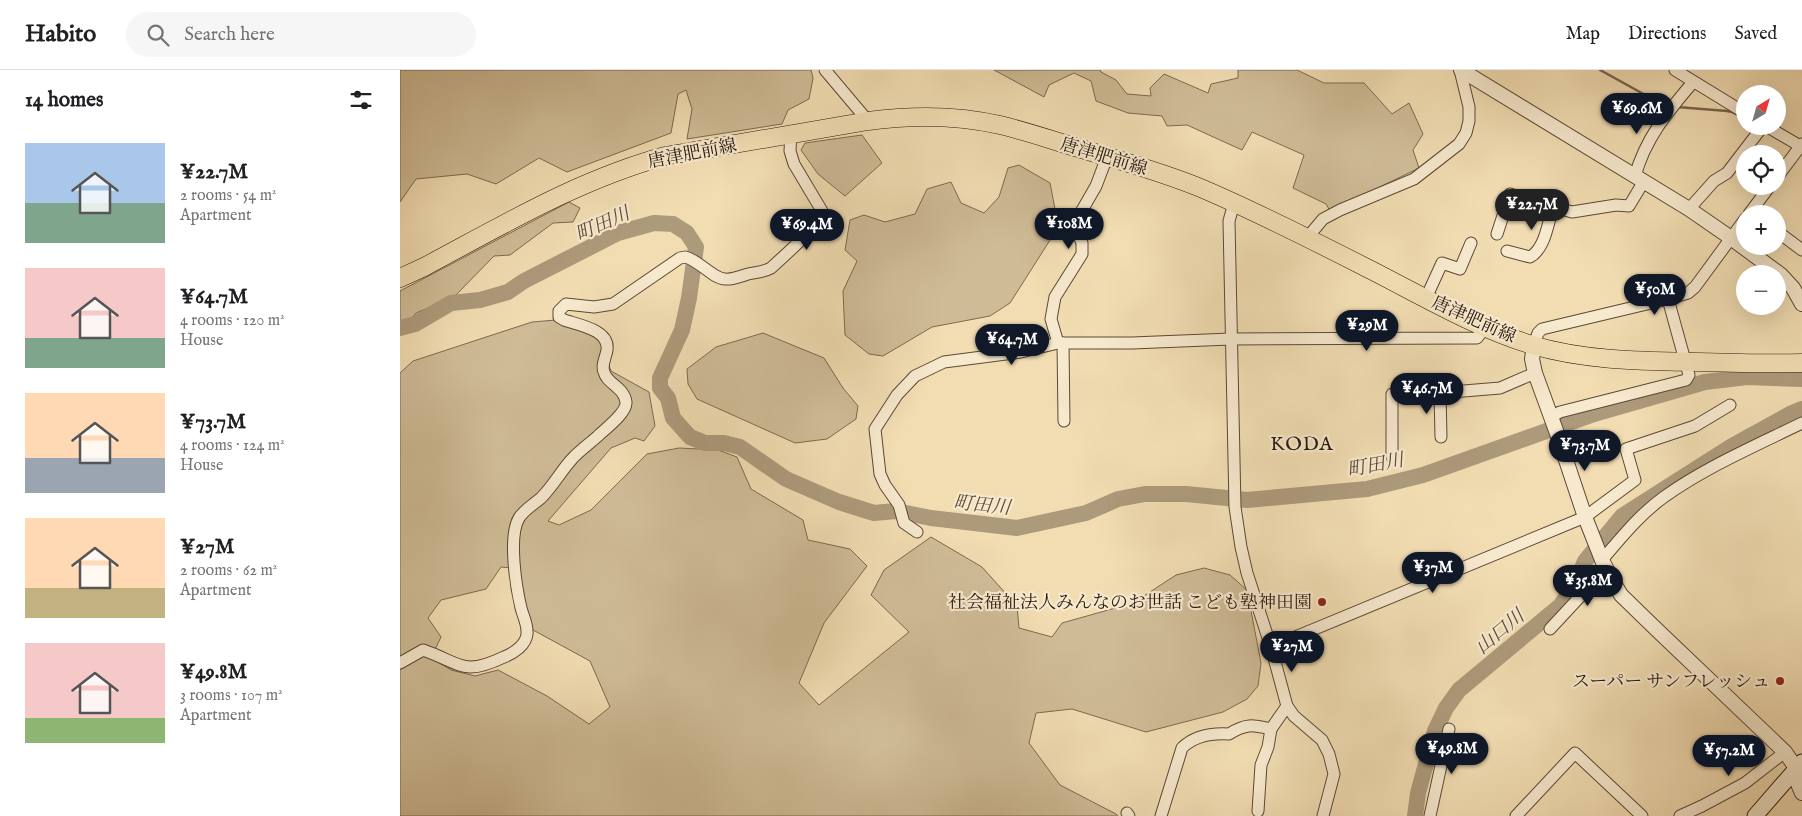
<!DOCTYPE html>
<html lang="en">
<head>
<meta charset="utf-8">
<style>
	body { margin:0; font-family:"IM FELL English","Noto Serif JP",serif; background:#f6f6f6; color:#202124; height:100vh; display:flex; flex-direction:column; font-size:19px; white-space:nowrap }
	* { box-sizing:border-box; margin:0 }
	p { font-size:16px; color:#757577 }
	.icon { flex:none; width:28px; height:28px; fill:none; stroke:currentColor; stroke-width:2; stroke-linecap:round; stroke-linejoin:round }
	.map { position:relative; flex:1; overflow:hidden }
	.details { display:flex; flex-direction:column; background:#fff; width:400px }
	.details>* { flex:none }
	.needle { width:32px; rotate:37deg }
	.buttons { position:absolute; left:1336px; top:15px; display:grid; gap:10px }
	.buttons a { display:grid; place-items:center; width:50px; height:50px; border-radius:50%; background:#fff; box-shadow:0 5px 20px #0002; font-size:25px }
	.price { position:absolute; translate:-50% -42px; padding:0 11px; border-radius:18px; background:#111827; color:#fff; font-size:16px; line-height:32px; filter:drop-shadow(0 1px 2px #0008) }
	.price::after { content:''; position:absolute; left:50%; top:30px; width:15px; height:11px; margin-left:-8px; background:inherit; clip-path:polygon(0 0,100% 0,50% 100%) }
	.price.on { background:#222; color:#fff }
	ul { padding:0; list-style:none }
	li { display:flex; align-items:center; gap:15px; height:125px; padding:0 25px }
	li span { display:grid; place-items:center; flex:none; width:140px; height:100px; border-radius:0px; color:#555 }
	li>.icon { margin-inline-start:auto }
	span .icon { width:60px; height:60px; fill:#fffc; stroke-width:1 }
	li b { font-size:21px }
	h2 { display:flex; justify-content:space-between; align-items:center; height:60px; padding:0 25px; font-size:21px }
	header { display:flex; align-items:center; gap:30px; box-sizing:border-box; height:70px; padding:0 25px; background:#fff; border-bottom:1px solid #e0e0e0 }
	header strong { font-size:24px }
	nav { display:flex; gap:28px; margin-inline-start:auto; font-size:18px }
	.search { width:350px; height:45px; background:#f6f6f6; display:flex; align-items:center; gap:12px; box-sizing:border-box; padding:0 18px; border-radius:28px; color:#757577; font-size:19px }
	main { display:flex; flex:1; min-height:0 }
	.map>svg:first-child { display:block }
	.green { fill:#cfbc97; stroke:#7b6a52; fill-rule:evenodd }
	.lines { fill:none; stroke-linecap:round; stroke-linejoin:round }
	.stream { stroke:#77664f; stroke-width:2.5 }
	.river { stroke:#ad9a7b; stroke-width:16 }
	.minor-casing { stroke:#5a4936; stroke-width:13 }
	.tertiary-casing { stroke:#5a4936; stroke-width:16 }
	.secondary-casing { stroke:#27180d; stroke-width:17 }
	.primary-casing { stroke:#27180d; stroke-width:19 }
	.minor { stroke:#f7e9ce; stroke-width:11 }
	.tertiary { stroke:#f7e9ce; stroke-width:14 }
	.secondary { stroke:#f7e9ce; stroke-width:15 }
	.primary { stroke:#f2ddb3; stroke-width:18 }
	.poi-dot { fill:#8f2418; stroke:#f7e9ce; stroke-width:2 }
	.labels { text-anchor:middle; stroke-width:4.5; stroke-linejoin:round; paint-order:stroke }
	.street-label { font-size:18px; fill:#27180d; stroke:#f7e9ce }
	.poi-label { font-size:18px; fill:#27180d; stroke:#f7e9ce; text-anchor:end }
	.water-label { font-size:19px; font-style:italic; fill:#5d4c39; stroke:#f7e9ce }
	.quarter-label { font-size:20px; letter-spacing:1px; fill:#27180d; stroke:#f7e9ce }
</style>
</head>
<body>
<header>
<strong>Habito</strong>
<div class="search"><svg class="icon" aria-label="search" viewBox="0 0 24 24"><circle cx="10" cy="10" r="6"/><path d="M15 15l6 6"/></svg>Search here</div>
<nav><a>Map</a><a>Directions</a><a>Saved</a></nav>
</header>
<main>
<section class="details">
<h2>14 homes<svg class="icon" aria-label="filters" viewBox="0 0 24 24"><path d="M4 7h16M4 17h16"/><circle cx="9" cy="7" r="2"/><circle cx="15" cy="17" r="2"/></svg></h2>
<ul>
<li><span style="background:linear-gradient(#a9c7e8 60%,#7fa58c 0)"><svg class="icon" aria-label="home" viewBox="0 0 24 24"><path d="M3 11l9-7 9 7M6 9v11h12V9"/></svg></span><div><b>¥22.7M</b><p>2 rooms · 54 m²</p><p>Apartment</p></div></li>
<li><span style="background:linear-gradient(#f6c9c9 70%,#7fa58c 0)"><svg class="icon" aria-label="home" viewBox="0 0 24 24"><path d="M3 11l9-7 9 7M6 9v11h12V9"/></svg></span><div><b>¥64.7M</b><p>4 rooms · 120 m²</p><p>House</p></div></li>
<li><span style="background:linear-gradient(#ffd9b3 65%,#9aa5b1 0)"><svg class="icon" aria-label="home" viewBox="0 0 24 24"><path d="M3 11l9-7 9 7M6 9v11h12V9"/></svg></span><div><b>¥73.7M</b><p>4 rooms · 124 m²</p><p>House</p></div></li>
<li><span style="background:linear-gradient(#ffd9b3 70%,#c2b280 0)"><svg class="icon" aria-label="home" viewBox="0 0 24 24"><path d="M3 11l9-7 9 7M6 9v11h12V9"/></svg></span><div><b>¥27M</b><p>2 rooms · 62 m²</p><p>Apartment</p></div></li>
<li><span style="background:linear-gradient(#f6c9c9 75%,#8fb573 0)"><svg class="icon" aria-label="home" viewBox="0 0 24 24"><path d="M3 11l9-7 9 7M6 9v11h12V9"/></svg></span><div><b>¥49.8M</b><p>3 rooms · 107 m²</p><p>Apartment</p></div></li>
</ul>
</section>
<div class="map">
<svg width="1402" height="746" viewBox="0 0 1402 746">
	<rect width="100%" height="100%" fill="#f2ddb3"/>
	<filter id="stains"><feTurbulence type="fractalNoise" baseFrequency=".004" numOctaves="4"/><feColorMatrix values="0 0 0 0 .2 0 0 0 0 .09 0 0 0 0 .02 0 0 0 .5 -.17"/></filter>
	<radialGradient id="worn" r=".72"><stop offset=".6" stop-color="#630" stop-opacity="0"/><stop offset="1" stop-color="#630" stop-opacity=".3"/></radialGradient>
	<g class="green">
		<polygon points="0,0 411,0 413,8 409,29 388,40 382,54 287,69 292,39 286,20 278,24 271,63 167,102 139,88 96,114 67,104 16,109 0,132"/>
		<polygon points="594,0 700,0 701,2 716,10 727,24 751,26 750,18 764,4 808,23 811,14 838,8 838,0 897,0 924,13 964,13 992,44 1009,33 1023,64 1013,80 1019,98 930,141 926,134 893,118 904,85 852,62 842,80 787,55 767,56 762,46 728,43 696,31 691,11 674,3 649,15 644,27"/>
		<polygon points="462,65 482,93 445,126 418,104 401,80 405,73"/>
		<polygon points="619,95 650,113 656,144 652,167 610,233 590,246 532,257 483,286 469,284 445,265 443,221 457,191 445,180 450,150 464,145 485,152 515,144 527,119 551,112 561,133 584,143 599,127 608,98"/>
		<polygon points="169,132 180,138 173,152 153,153 110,185 94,186 54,227 16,243 0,261 0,221"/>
		<path d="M 156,250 L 199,265 L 211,301 L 249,322 L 255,356 L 244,371 L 235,368 L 211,378 L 148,451 L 159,455 L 191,440 L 247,384 L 279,378 L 318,380 L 337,387 L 351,419 L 403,450 L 408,470 L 450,479 L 467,496 L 424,553 L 399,613 L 419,635 L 509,562 L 471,525 L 484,500 L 531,467 L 582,497 L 617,536 L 619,558 L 652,567 L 662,553 L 733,533 L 776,505 L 804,498 L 830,505 L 847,520 L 861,593 L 858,616 L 847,629 L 823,642 L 746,662 L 672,639 L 636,643 L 629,673 L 660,715 L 716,744 L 718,746 L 0,746 L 0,303 L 13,291 L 132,252 ZM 101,497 L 113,498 L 133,560 L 190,591 L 210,637 L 189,654 L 147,626 L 98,600 L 75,606 L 51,600 L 31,588 L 41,567 L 28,548 L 41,530 L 86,519 Z"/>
		<polygon points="363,263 424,288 443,318 458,336 456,349 427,369 395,373 297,329 288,314 287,299 316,277"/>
	</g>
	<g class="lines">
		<g class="stream">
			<polyline points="1200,0 1267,37"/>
			<polyline points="1277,37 1327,41 1332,42 1345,49"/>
		</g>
		<g class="river">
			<polyline points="0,258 15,254 51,233 80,230 108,222 124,211 218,163 254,153 273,154 287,163 296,177 289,228 282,260 260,308 260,318 268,328 273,348 290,367 305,373 324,373 340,377 386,409 439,432 474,443 496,441 531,448 617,458 686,443 718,429 745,424 786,424 847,430 967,419 1023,405 1194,344 1305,312 1347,307 1402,309"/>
			<polyline points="1015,746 1018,723 1035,661 1046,638 1059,620 1160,536 1177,511 1185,491 1222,446 1332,376 1390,344 1402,339"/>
		</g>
		<defs>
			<g id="minor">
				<polyline points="425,0 468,51"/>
				<polyline points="1275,0 1345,43"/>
				<polyline points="1366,56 1402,77"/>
				<path d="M 1235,106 C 1246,67 1267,43 1293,12"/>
				<polyline points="1378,106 1402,74"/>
				<polyline points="834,133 829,151 835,437 841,477 847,503 871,577 887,636 894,646 922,670 929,684 934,704 923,746"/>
				<polyline points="1289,139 1314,111 1327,103 1363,56"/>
				<polyline points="1349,144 1370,116"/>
				<polyline points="1378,162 1402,180"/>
				<polyline points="1097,164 1110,124 1172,142 1216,135 1229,136 1244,111"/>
				<polyline points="907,168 923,149 940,140 1014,109 1059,74 1066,63 1069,51 1069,37 1060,0"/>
				<path d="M 1107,181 L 1130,187 C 1145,179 1148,153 1153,137"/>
				<polyline points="1026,228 1042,193 1060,199 1071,173"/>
				<polyline points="658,273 651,249 655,227 682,184 682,173 677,161 677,149 696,116 707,87"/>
				<polyline points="663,273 664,351"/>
				<polyline points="1134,275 1138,263 1142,259 1268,229 1288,223 1295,217 1345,149"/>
				<polyline points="1040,323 1041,367"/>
				<polyline points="1151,347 1160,342 1286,310 1289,305 1268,229"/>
				<polyline points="992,387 992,324 1040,323 1100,318 1135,303"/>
				<polyline points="517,462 504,453 499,435 485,415 480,404 475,359 497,325 515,306 544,292 621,282 658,273 732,273 831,269 1077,268 1085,258"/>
				<path d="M 1202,490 C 1221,468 1240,444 1264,427 C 1306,397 1355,376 1402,353"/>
				<polyline points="1150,559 1189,517 1205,497"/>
				<polyline points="871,577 1185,447 1235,410 1226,379 1295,356 1330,335"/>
				<path d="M 0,593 L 23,580 C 61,593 62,607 104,587 C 114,583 126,575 127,564 C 128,555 123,546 121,538 C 116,517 108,466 119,448 C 124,440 134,434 141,428 C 153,416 161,401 172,389 C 179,381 189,374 198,366 C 205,359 227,343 226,332 C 224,317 207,314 204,302 C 201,295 206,287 207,280 C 210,260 179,255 164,250 L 159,247 L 159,241 L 166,234 L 194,237 L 213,234 L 280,188 L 285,187 C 299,190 313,209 325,209 C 333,210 341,206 348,204 C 357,202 364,202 371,198 C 387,183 414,161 422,141 L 394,94 L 390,81 L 391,63"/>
				<polyline points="858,741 861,695 868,677 871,659"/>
				<polyline points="727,743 729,746"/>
				<path d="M 761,746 L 782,678 C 795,665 812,663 829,664 C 846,653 853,655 871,659 L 887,636"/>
				<polyline points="1030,746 1049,659"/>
				<polyline points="1116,746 1175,683 1242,746"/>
				<polyline points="1280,746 1302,736 1345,713 1385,682"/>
			</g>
			<g id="tertiary">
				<polyline points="1061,0 1289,139 1331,168 1381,205 1393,218 1402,234"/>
				<polyline points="1134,275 1132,289 1135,303 1158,366 1185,447 1202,490 1211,508 1221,525 1256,559 1385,682 1396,698 1396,709 1402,723"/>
			</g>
			<polyline id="secondary" points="1355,746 1402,692"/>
			<path id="primary" d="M 0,208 L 24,197 C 103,155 178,110 265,86 L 468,51 C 512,45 557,45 600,55 C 629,62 657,72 685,80 C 725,92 765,103 803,119 C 857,142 910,169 963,196 C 1019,224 1071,256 1132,275 C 1186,291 1243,291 1298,292 C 1333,293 1368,294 1402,293"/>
		</defs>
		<use href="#minor" class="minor-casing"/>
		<use href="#tertiary" class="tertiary-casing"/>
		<use href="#secondary" class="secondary-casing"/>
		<use href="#primary" class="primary-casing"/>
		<use href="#minor" class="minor"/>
		<use href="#tertiary" class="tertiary"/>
		<use href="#secondary" class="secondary"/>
		<use href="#primary" class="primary"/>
	</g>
	<g class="poi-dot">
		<circle cx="922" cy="532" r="5"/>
		<circle cx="1380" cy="611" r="5"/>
	</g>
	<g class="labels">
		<g class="street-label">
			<text transform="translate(292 83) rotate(-11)" y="6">唐津肥前線</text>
			<text transform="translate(704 86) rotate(17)" y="6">唐津肥前線</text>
			<text transform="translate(1074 249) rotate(24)" y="6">唐津肥前線</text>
		</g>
		<g class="poi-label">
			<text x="912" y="538">社会福祉法人みんなのお世話 こども塾神田園</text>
			<text x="1370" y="617">スーパー サンフレッシュ</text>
		</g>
		<g class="water-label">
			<text transform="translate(202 153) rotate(-24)" y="7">町田川</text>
			<text transform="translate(975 394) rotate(-11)" y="7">町田川</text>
			<text transform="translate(582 434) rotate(6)" y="7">町田川</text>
			<text transform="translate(1099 561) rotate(-40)" y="7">山口川</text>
		</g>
		<g class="quarter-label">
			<text x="902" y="380">KODA</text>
		</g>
	</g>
	<rect width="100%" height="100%" filter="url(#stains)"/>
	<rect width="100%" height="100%" fill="url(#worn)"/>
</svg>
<div class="buttons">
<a><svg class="needle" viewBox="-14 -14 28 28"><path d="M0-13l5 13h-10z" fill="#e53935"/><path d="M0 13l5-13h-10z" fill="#757577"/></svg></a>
<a><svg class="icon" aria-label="locate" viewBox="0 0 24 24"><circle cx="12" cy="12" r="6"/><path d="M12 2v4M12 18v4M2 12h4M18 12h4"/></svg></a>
<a>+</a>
<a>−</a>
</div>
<b class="price" style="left:1237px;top:65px">¥69.6M</b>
<b class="price on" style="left:1132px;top:161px">¥22.7M</b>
<b class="price" style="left:669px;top:180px">¥108M</b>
<b class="price" style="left:407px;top:181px">¥69.4M</b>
<b class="price" style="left:1255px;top:246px">¥50M</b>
<b class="price" style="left:967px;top:282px">¥29M</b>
<b class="price" style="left:612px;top:296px">¥64.7M</b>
<b class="price" style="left:1027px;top:345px">¥46.7M</b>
<b class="price" style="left:1185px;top:402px">¥73.7M</b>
<b class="price" style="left:1033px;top:524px">¥37M</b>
<b class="price" style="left:1188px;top:537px">¥35.8M</b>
<b class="price" style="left:892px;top:603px">¥27M</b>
<b class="price" style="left:1052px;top:705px">¥49.8M</b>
<b class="price" style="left:1329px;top:707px">¥57.2M</b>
</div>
</main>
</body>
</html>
